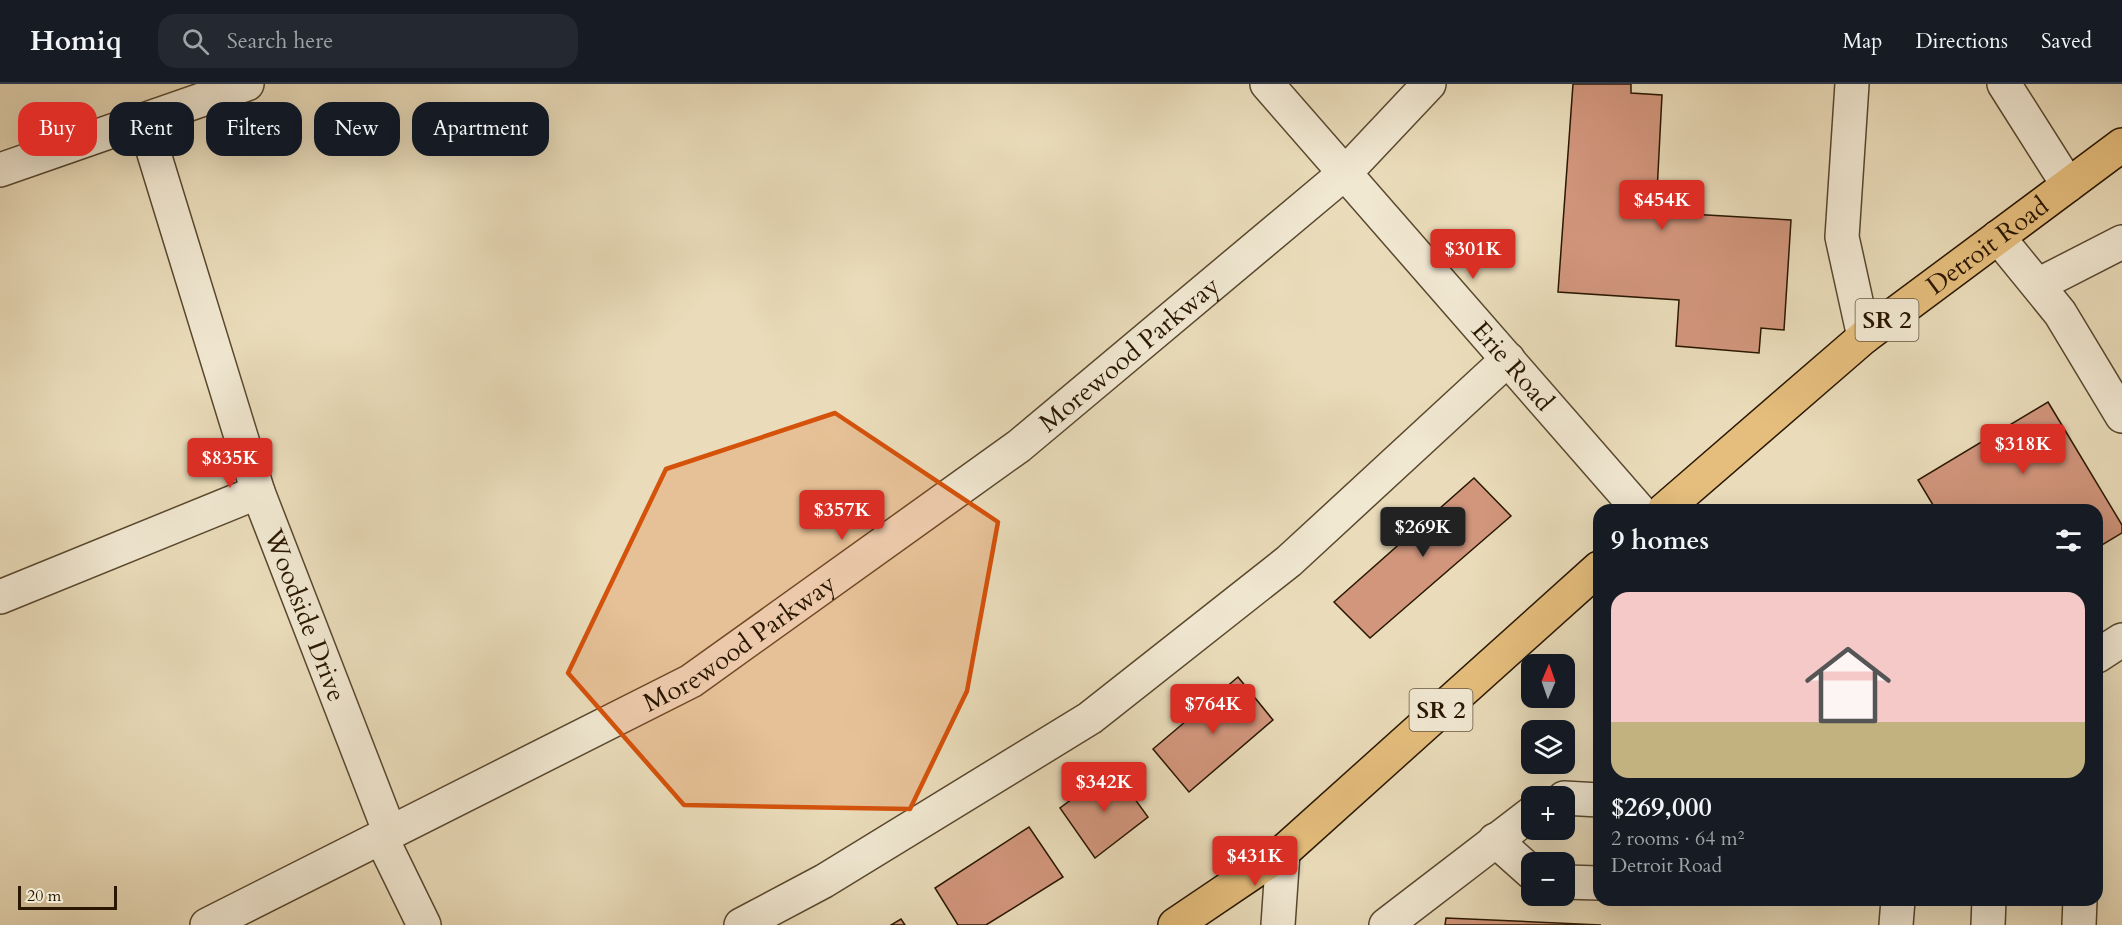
<!DOCTYPE html>
<html lang="en">
<head>
<meta charset="utf-8">
<style>
	body { margin:0; font-family:Cardo,serif; background:#242831; color:#f1f3f6; height:100vh; display:flex; flex-direction:column; font-size:22px; white-space:nowrap }
	* { box-sizing:border-box; margin:0 }
	p { font-size:20px; color:#9ea1a6 }
	.icon { flex:none; width:33px; height:33px; fill:none; stroke:currentColor; stroke-width:2; stroke-linecap:round; stroke-linejoin:round }
	.map { position:relative; flex:1; overflow:hidden }
	.sheet { position:absolute; left:1593px; top:420px; width:510px; height:402px; display:flex; flex-direction:column; background:#171b24; border-radius:18px; box-shadow:0 6px 24px #0002 }
	.sheet>* { flex:none }
	.guide { position:absolute; left:18px; top:18px; width:570px; height:54px; display:flex; gap:12px }
	.needle { width:39px; rotate:2deg }
	.controls { position:absolute; left:1521px; top:570px; display:grid; gap:12px }
	.controls a { display:grid; place-items:center; width:54px; height:54px; border-radius:12px; background:#171b24; box-shadow:0 6px 24px #0002; font-size:30px }
	.scale { position:absolute; left:18px; bottom:15px; width:99px; box-sizing:border-box; padding-left:6px; border:3px solid #291700; border-top:0; font-size:16px; line-height:21px; white-space:nowrap; color:#291700; -webkit-text-stroke:4px #f1e8d2; paint-order:stroke }
	.price { position:absolute; translate:-50% -51px; padding:0 14px; border-radius:6px; background:#d93025; color:#fff; font-size:20px; line-height:39px; filter:drop-shadow(0 2px 3px #0008) }
	.price::after { content:''; position:absolute; left:50%; top:36px; width:18px; height:14px; margin-left:-9px; background:inherit; clip-path:polygon(0 0,100% 0,50% 100%) }
	.price.selected { background:#222; color:#fff }
	ul { padding:0; list-style:none }
	li { display:grid; align-content:center; gap:12px; height:318px; padding:0 18px }
	li span { display:grid; place-items:center; height:186px; border-radius:18px; color:#555 }
	li>.icon { margin-inline-start:auto }
	span .icon { width:108px; height:108px; fill:#fffc; stroke-width:1 }
	li b { font-size:26px }
	h2 { display:flex; justify-content:space-between; align-items:center; height:72px; padding:0 18px; font-size:26px }
	.pill { padding:0 21px; border-radius:18px; background:#171b24; box-shadow:0 6px 24px #0002; font-size:21px; line-height:54px }
	.pill.selected { background:#d93025; color:#fff }
	header { display:flex; align-items:center; gap:36px; box-sizing:border-box; height:84px; padding:0 30px; background:#171b24; border-bottom:2px solid #363941 }
	header strong { font-size:28px }
	nav { display:flex; gap:33px; margin-inline-start:auto; font-size:21px }
	.search { width:420px; height:54px; background:#242831; display:flex; align-items:center; gap:15px; box-sizing:border-box; padding:0 21px; border-radius:18px; color:#9ea1a6; font-size:22px }
	.map>svg:first-child { display:block }
	.building { fill:#d2967d; stroke:#291700; stroke-width:1.5 }
	.lines { fill:none; stroke-linecap:round; stroke-linejoin:round }
	.minor-casing { stroke:#59482e; stroke-width:36 }
	.major-casing { stroke:#291700; stroke-width:36 }
	.minor { stroke:#f1e8d2; stroke-width:33 }
	.major { stroke:#e5be7d; stroke-width:33 }
	.marked { fill:#d5520b; fill-opacity:0.2; stroke:#d5520b; stroke-width:4.5; stroke-linejoin:round }
	.labels { text-anchor:middle; stroke-width:6; stroke-linejoin:round; paint-order:stroke }
	.shield { fill:#f1e8d2; stroke:#65563f; stroke-width:1.5 }
	.shield-label { font-size:24px; font-weight:bold; fill:#291700 }
	.street-label { font-size:26px; fill:#291700; stroke:#f1e8d2 }
</style>
</head>
<body>
<header>
<strong>Homiq</strong>
<div class="search"><svg class="icon" aria-label="search" viewBox="0 0 24 24"><circle cx="10" cy="10" r="6"/><path d="M15 15l6 6"/></svg>Search here</div>
<nav><a>Map</a><a>Directions</a><a>Saved</a></nav>
</header>
<div class="map">
<svg width="2122" height="841" viewBox="0 0 2122 841">
	<rect width="100%" height="100%" fill="#eadcba"/>
	<filter id="stains"><feTurbulence type="fractalNoise" baseFrequency=".00333" numOctaves="4"/><feColorMatrix values="0 0 0 0 .2 0 0 0 0 .09 0 0 0 0 .02 0 0 0 .5 -.17"/></filter>
	<radialGradient id="worn" r=".72"><stop offset=".6" stop-color="#630" stop-opacity="0"/><stop offset="1" stop-color="#630" stop-opacity=".3"/></radialGradient>
	<g class="building">
		<polygon points="1573,0 1631,0 1631,9 1662,11 1656,128 1791,136 1784,246 1761,244 1759,269 1676,262 1679,216 1558,208"/>
		<polygon points="2048,318 2122,441 2122,449 2097,464 2097,426 1936,426 1918,396"/>
		<polygon points="1474,394 1511,432 1370,554 1334,518"/>
		<polygon points="1238,593 1273,636 1189,708 1153,665"/>
		<polygon points="1113,685 1148,733 1095,774 1060,724"/>
		<polygon points="1029,743 1063,793 986,841 958,841 935,804"/>
		<polygon points="1446,834 1601,841 1445,841"/>
		<polygon points="901,835 905,841 891,841"/>
	</g>
	<g class="lines">
		<defs>
			<g id="minor">
				<path id="s1" d="M 1267,0 L 1639,426"/>
				<polyline points="1852,0 1842,153 1864,253"/>
				<polyline points="2004,0 2068,101"/>
				<path id="s2" d="M 144,37 L 258,408 L 390,749"/>
				<polyline points="0,86 247,0"/>
				<polyline points="1998,153 2060,229 2122,332"/>
				<polyline points="2038,201 2122,158"/>
				<polyline points="0,513 258,408"/>
				<polyline points="2097,572 2122,556"/>
				<polyline points="1564,714 1599,716"/>
				<polyline points="381,753 424,841"/>
				<polyline points="1495,756 1532,789"/>
				<polyline points="1564,798 1599,799"/>
				<path id="s3" d="M 207,841 L 691,597 L 1019,362 L 1346,88 L 1429,0"/>
				<polyline points="741,841 824,797 1090,634 1289,477 1508,275"/>
				<polyline points="1278,841 1283,768"/>
				<polyline points="1386,841 1532,729"/>
				<polyline points="1896,841 1898,816"/>
				<polyline points="1988,841 1989,816"/>
				<polyline points="2079,841 2080,816"/>
			</g>
			<g id="major">
				<path id="s4" d="M 1664,426 L 1864,253 L 2122,61"/>
				<polyline points="1175,841 1283,768 1599,484"/>
			</g>
		</defs>
		<use href="#minor" class="minor-casing"/>
		<use href="#major" class="major-casing"/>
		<use href="#minor" class="minor"/>
		<use href="#major" class="major"/>
	</g>
	<path class="marked" d="M 835,329 L 998,438 L 967,607 L 910,725 L 684,721 L 568,589 L 666,385 Z"/>
	<g class="labels">
		<g class="shield">
			<rect x="1855.5" y="215" width="63" height="42" rx="4.5"/>
			<rect x="1409.5" y="605" width="63" height="42" rx="4.5"/>
		</g>
		<g class="shield-label">
			<text x="1887" y="244">SR 2</text>
			<text x="1441" y="634">SR 2</text>
		</g>
		<g class="street-label">
			<text dy="9" stroke="none"><textPath href="#s4" startOffset="418">Detroit Road</textPath></text>
			<text dy="9" stroke="none"><textPath href="#s3" startOffset="1089">Morewood Parkway</textPath></text>
			<text dy="9" stroke="none"><textPath href="#s1" startOffset="374">Erie Road</textPath></text>
			<text dy="9" stroke="none"><textPath href="#s2" startOffset="520">Woodside Drive</textPath></text>
			<text dy="9" stroke="none"><textPath href="#s3" startOffset="603">Morewood Parkway</textPath></text>
		</g>
	</g>
	<rect width="100%" height="100%" filter="url(#stains)"/>
	<rect width="100%" height="100%" fill="url(#worn)"/>
</svg>
<div class="controls">
<a><svg class="needle" viewBox="-14 -14 28 28"><path d="M0-13l5 13h-10z" fill="#e53935"/><path d="M0 13l5-13h-10z" fill="#9ea1a6"/></svg></a>
<a><svg class="icon" aria-label="layers" viewBox="0 0 24 24"><path d="M12 4l9 5-9 5-9-5zM3 14l9 5 9-5"/></svg></a>
<a>+</a>
<a>−</a>
</div>
<div class="scale">20 m</div>
<b class="price" style="left:1662px;top:147px">$454K</b>
<b class="price" style="left:1473px;top:196px">$301K</b>
<b class="price" style="left:2023px;top:391px">$318K</b>
<b class="price" style="left:230px;top:405px">$835K</b>
<b class="price" style="left:842px;top:457px">$357K</b>
<b class="price selected" style="left:1423px;top:474px">$269K</b>
<b class="price" style="left:1213px;top:651px">$764K</b>
<b class="price" style="left:1104px;top:729px">$342K</b>
<b class="price" style="left:1255px;top:803px">$431K</b>
<div class="guide">
<a class="pill selected">Buy</a>
<a class="pill">Rent</a>
<a class="pill">Filters</a>
<a class="pill">New</a>
<a class="pill">Apartment</a>
</div>
<section class="sheet">
<h2>9 homes<svg class="icon" aria-label="filters" viewBox="0 0 24 24"><path d="M4 7h16M4 17h16"/><circle cx="9" cy="7" r="2"/><circle cx="15" cy="17" r="2"/></svg></h2>
<ul>
<li><span style="background:linear-gradient(#f6c9c9 70%,#c2b280 0)"><svg class="icon" aria-label="home" viewBox="0 0 24 24"><path d="M3 11l9-7 9 7M6 9v11h12V9"/></svg></span><div><b>$269,000</b><p>2 rooms · 64 m²</p><p>Detroit Road</p></div></li>
</ul>
</section>
</div>
</body>
</html>
